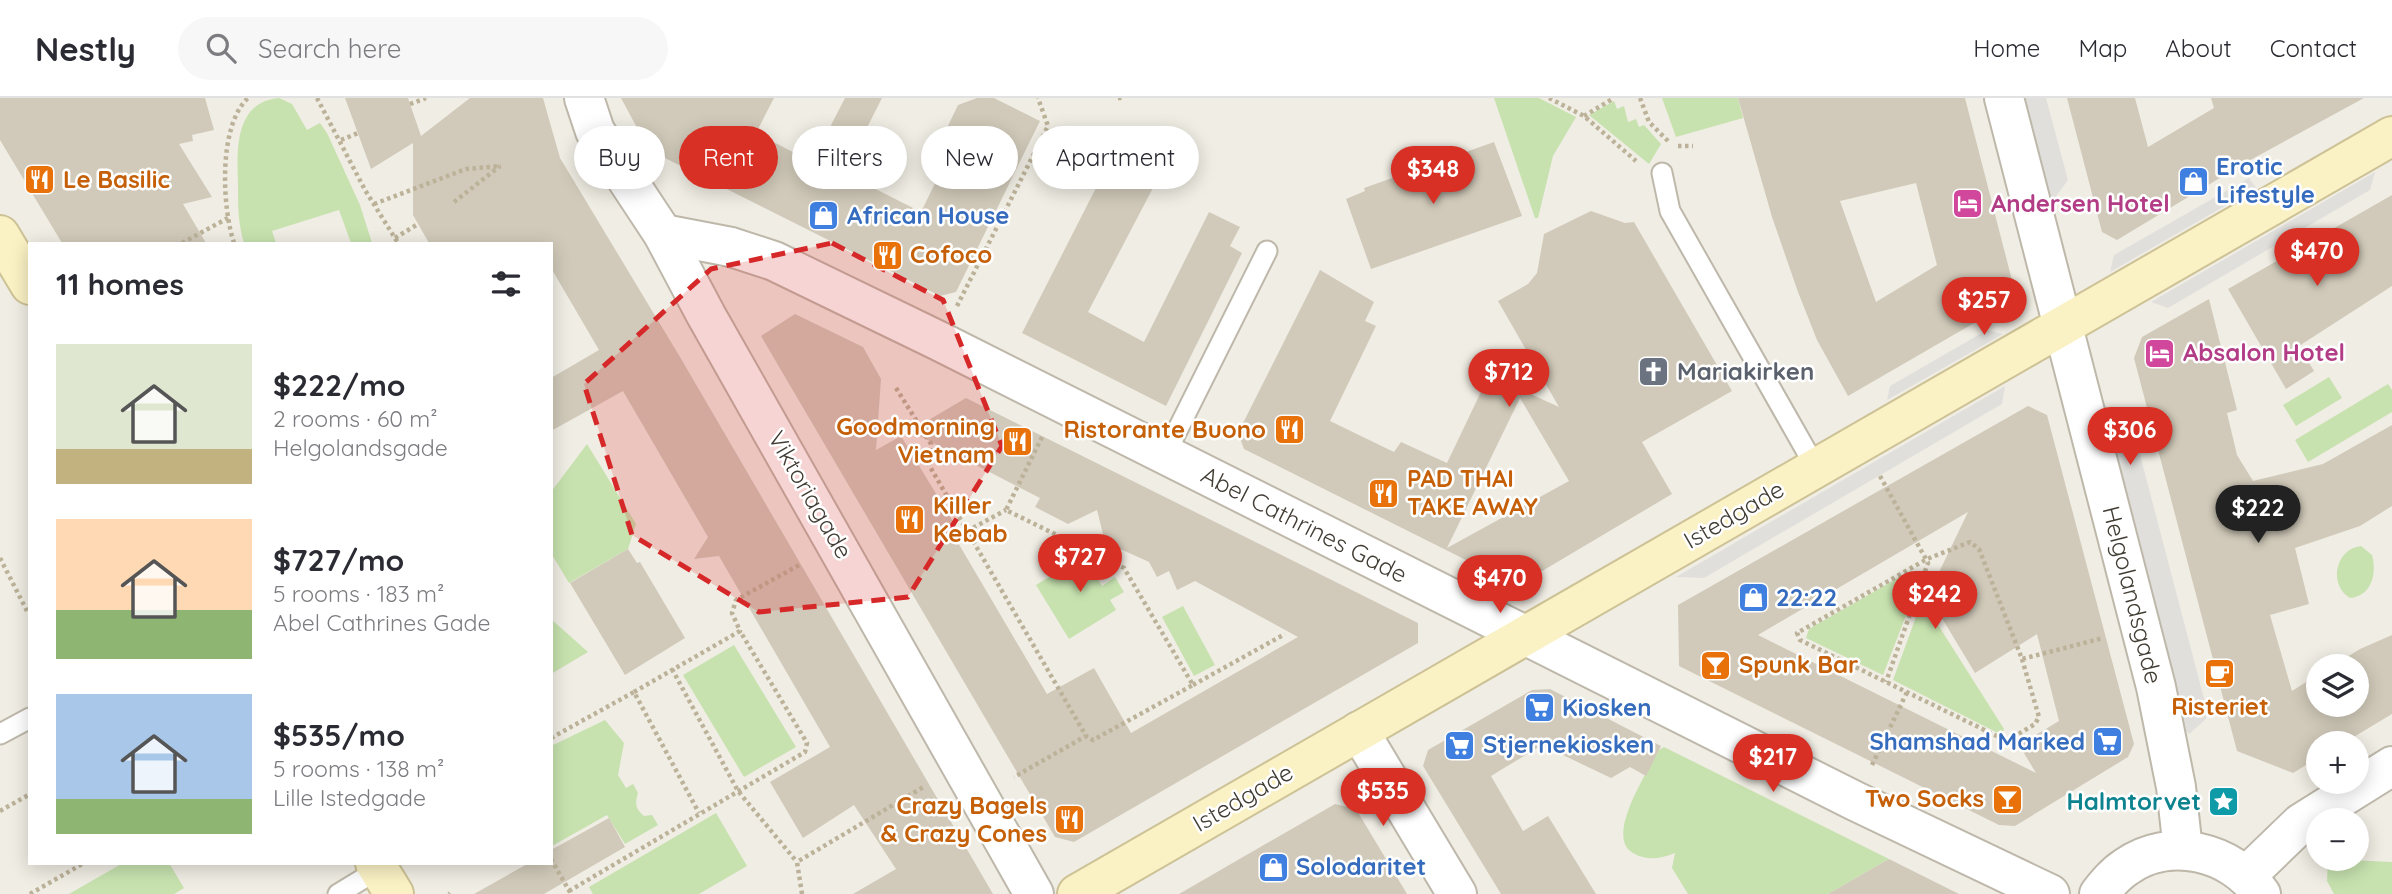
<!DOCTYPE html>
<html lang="en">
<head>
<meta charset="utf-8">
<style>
	body { margin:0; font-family:Quicksand,sans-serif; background:#f7f7f7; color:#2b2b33; height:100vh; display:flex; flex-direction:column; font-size:26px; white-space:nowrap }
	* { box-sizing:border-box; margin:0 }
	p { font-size:23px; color:#7c7c81 }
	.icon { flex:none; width:38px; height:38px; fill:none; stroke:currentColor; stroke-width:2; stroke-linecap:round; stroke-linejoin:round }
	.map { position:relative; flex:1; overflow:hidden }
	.drawer { position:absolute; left:28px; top:144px; width:525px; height:623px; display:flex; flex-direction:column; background:#fff; border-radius:0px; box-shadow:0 4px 18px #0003 }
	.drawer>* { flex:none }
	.top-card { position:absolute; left:574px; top:28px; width:665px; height:63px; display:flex; gap:14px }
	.fabs { position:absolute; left:2306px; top:556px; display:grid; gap:14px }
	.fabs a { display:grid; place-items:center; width:63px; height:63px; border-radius:50%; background:#fff; box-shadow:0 4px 18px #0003; font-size:35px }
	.price { position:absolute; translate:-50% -60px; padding:0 16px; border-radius:24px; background:#d93025; color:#fff; font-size:23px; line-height:46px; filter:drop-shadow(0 2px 4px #0008) }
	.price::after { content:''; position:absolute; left:50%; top:42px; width:21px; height:16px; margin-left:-10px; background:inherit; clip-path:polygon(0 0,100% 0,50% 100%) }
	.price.active { background:#222; color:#fff }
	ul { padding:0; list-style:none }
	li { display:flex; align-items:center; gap:21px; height:175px; padding:0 28px }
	li span { display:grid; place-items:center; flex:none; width:196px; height:140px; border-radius:0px; color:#555 }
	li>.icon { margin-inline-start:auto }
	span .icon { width:84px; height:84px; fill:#fffc; stroke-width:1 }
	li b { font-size:30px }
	h2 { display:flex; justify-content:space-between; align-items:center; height:84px; padding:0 28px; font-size:30px }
	.tag { padding:0 24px; border-radius:32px; background:#fff; box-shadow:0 4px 18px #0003; font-size:24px; line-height:63px }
	.tag.active { background:#d93025; color:#fff }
	header { display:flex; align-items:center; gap:42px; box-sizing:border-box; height:98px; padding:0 35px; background:#fff; border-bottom:2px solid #e1e1e2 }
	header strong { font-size:33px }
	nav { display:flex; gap:38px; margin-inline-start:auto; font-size:24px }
	.search { width:490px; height:63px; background:#f7f7f7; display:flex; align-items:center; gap:18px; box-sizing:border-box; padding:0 24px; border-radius:38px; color:#7c7c81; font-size:26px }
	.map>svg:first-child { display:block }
	.green { fill:#c7e2af }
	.parking { fill:#e1dfdc }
	.building { fill:#d1caba; fill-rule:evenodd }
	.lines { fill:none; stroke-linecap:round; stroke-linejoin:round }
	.lane-casing { stroke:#beb8aa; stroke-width:23 }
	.street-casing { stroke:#beb8aa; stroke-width:42 }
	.secondary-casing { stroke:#cdc296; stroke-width:42 }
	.path { stroke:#bcb299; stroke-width:4.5; stroke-dasharray:3.5 3.5; stroke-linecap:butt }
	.lane { stroke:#fff; stroke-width:19 }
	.street { stroke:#fff; stroke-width:38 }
	.secondary { stroke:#faf1c4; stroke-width:38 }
	.marked { fill:#d62828; fill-opacity:0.2; stroke:#d62828; stroke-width:5; stroke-dasharray:14 9; stroke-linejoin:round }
	.labels { text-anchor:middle; stroke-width:5; stroke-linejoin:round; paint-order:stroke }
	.shop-label { font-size:24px; font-weight:bold; fill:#366cbe; stroke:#fff; text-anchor:start }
	.food-label { font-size:24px; font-weight:bold; fill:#c56008; stroke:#fff; text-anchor:start }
	.hotel-label { font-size:24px; font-weight:bold; fill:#b23c85; stroke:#fff; text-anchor:start }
	.worship-label { font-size:24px; font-weight:bold; fill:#5b616d; stroke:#fff; text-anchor:start }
	.street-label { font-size:24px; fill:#423d34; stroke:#fff }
	.culture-label { font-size:24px; font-weight:bold; fill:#0d838f; stroke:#fff; text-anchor:end }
</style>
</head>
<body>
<header>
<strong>Nestly</strong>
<div class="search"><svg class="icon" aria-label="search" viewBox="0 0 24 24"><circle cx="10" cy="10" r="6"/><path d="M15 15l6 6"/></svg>Search here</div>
<nav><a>Home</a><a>Map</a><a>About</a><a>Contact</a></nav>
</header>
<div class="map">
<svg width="2392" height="796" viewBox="0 0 2392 796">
	<rect width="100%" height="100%" fill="#f0ede4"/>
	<g class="green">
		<path d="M 279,0 L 292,6 L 307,32 L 320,25 L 327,35 L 360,107 L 372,145 L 351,145 L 339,112 L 272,133 L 276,145 L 244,145 C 238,126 238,107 238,86 C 237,53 234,4 279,0 Z"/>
		<polygon points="1494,0 1539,0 1576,19 1553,58 1538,120 1535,120"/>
		<polygon points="1662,0 1738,0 1743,20 1676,39"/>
		<polygon points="1614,3 1617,11 1624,8 1628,24 1636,21 1639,29 1644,27 1661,46 1649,66 1589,17"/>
		<polygon points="2329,279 2342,300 2296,328 2283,307"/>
		<polygon points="2388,286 2392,292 2392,314 2308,364 2295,342"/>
		<polygon points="587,346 636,426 628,451 569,485 551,455 551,394"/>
		<path d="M 2361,448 L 2372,457 C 2377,475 2372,498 2350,500 C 2328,487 2335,451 2361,448 Z"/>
		<polygon points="1084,458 1102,488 1115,479 1124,494 1110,502 1116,512 1069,541 1036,487"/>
		<polygon points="1910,473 1916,474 1919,484 1883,577 1806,540 1809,531"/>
		<polygon points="1183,508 1215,567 1194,578 1162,519"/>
		<polygon points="1920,508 1928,511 2004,631 2002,637 1893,582"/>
		<polygon points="551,521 588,554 551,576"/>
		<polygon points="734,547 796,649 744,679 683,577"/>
		<path d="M 605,622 L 624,645 L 618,677 L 626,690 L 633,686 L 638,695 C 635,705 635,711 644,718 L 652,717 L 658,727 L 625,746 L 607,717 L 552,748 L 551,648 Z"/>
		<path d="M 1664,649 L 1889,761 L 1828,796 L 1688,796 L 1672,770 L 1675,755 C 1660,761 1647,763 1633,755 C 1604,739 1648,673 1659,652 Z"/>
		<polygon points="716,715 747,768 699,796 593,796 589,789"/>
		<polygon points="2328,761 2392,764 2392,796 2334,796 2327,783"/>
		<polygon points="123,765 169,765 184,790 174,796 69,796"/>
	</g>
	<g class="parking">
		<polygon points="2016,0 2046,0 2068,82 2054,101 2040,91"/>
		<polygon points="2375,74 2370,92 2168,210 2151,204"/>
		<polygon points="2249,80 2256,90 2110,174 2114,157"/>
		<polygon points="1987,232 2003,236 1887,302 1890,288"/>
		<polygon points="2005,288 2002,306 1704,480 1676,479"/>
		<polygon points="2133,330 2207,612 2206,621 2189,636 2182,629 2109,351 2125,331"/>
	</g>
	<g class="building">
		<polygon points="0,0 205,0 214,32 192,37 193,43 179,46 212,99 183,106 206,145 62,145 0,42"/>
		<polygon points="345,0 408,0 421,38 470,0 543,0 560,60 680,259 993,796 853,796 896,771 854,707 803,740 770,684 830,649 719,458 694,461 708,439 623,293 551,333 551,280 599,252 551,170 551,145 429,145 413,117 413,45 371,71"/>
		<polygon points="621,0 774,0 756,35 812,64 845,0 882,0 844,75 921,114 958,38 946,32 958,7 977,0 994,0 1040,23 956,194 940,198 649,52"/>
		<path d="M 1738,0 L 1965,0 L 2014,190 L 2007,206 L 1848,298 L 1817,242 L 1798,194 L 1772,119 ZM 1916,85 L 1937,167 L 1876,204 L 1840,103 Z"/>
		<polygon points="2067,0 2135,0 2148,49 2214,10 2211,0 2364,0 2243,66 2117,142 2102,134"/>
		<polygon points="1494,44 1522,118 1371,171 1346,101 1365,93 1364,90"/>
		<polygon points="1123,70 1155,86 1088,214 1144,244 1209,114 1240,129 1230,148 1242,155 1166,308 1022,235 1099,84 1111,90"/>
		<polygon points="2392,97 2392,188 2299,248 2314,273 2286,291 2228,191"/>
		<path d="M 1591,113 L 1625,125 L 1634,124 L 1732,293 L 1642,344 L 1672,396 L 1532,479 L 1519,483 L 1496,477 L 1244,351 L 1238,335 L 1320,172 L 1374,204 L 1365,223 L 1376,228 L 1330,323 L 1394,354 L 1401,344 L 1447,365 L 1489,277 L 1559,309 L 1498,203 L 1528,186 L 1537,175 L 1544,136 ZM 1520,300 L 1569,383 L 1447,450 Z"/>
		<polygon points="2209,201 2237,312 2227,315 2237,357 2253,383 2323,366 2392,327 2392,408 2360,428 2295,450 2309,506 2270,517 2292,593 2319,576 2319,607 2357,607 2357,569 2331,569 2360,551 2392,537 2392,616 2342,646 2319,646 2319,659 2293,675 2237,653 2134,260 2142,239"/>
		<polygon points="795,216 863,249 881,281 876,352 901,338 963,440 957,443 1047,596 1094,570 1131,635 1298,539 1195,483 1177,492 1169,473 1157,479 1149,464 1105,444 1097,412 1068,426 1035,409 1040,400 910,333 966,300 1418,525 1418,545 1074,744 1055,739 761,238"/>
		<path d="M 2028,308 L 2047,317 L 2134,646 L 2128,659 L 2015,728 L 1999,727 L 1679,568 L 1678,507 ZM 1968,414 L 1928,497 L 1975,575 L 2037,536 L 2059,623 L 2019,647 L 2036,675 L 1758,537 Z"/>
		<polygon points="628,451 637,465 640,464 685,540 625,577 570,485"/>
		<polygon points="1550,591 1661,648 1646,678 1630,669 1611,680 1542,647 1491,678 1523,733 1548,718 1596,796 1501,796 1423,668 1428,652 1532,592"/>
		<polygon points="1335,706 1356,711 1407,796 1179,796"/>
		<polygon points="609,720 625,749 544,796 474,796 529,765 551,765 551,752"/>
		<polygon points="1889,761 1959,796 1828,796"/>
	</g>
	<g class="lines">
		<defs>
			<g id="lane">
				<polyline points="1662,75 1670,113 1816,370"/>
				<polyline points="1165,357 1267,153"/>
				<polyline points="0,636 30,620"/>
				<polyline points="338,796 379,771"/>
			</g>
			<g id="street">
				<polyline points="584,0 595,33 663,136 706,217 1034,796"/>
				<polyline points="2004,0 2156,589 2176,689 2183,752"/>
				<polyline points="663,136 731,149 774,163 939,243 1855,703 2050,796"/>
				<polyline points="1359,633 1457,796"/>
				<polyline points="2246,778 2301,725 2392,668"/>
				<path d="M 2099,796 C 2107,786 2115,776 2126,769 C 2169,738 2232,753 2261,796"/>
			</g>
			<g id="secondary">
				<polyline points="0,137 30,187"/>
				<polyline points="375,765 394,796"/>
				<polyline points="1077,796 2392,38"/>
			</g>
		</defs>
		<use href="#lane" class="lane-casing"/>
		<use href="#street" class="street-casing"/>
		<use href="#secondary" class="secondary-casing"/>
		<g class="path">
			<polyline points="317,0 365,92 398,145"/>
			<polyline points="1118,0 1122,0"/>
			<polyline points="1549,0 1584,18 1636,63"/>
			<polyline points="1640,0 1649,24 1670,45"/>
			<polyline points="410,6 426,0"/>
			<polyline points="1584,18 1614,0"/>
			<polyline points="341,42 358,35"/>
			<polyline points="1678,48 1693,48"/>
			<polyline points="454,104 500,68"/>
			<polyline points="374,106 466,71 501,68"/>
			<polyline points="395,140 418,126"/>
			<polyline points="182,145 228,120"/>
			<path d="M 234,145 C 222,109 218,28 248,0"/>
			<polyline points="957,208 1048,28 1038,0"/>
			<polyline points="896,290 931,346 929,367 1086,638 1014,679"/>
			<polyline points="1042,339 1006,412 1124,470 1193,587 1093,642 1086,638"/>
			<polyline points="1880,378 1928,465 1886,584"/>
			<polyline points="967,433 1006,412"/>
			<polyline points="0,460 27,513"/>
			<polyline points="2022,561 2039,619 2035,626 2007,643 1800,542 1797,535 1927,461 1970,444 1979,451 2022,561 2103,540"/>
			<polyline points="672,571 738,693 797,764"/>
			<polyline points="1193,587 1285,536"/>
			<polyline points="634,594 740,533 732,515 736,502 801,466"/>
			<polyline points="551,640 634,594 699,715"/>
			<polyline points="1872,667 1907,594"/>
			<polyline points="0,713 30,696"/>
			<polyline points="551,761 571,796"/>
			<polyline points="569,793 805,654 807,645 740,533"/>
			<polyline points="30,796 84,765"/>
			<polyline points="449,796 450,795"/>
			<polyline points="802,796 797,764 925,688"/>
		</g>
		<use href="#lane" class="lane"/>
		<use href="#street" class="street"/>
		<use href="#secondary" class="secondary"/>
	</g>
	<path class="marked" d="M 832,145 L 943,202 L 1002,348 L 908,499 L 759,514 L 632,437 L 584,286 L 711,171 Z"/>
	<defs>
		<symbol id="restaurant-square" viewBox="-11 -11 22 22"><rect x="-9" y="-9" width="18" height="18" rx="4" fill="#e8710a" stroke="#fff"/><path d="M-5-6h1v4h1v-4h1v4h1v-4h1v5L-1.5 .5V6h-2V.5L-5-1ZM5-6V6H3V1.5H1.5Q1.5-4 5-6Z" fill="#fff"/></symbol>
		<symbol id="shop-square" viewBox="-11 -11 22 22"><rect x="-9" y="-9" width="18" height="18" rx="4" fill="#3f7fe0" stroke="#fff"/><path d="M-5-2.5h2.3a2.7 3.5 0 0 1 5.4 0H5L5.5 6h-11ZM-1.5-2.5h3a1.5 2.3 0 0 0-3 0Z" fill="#fff"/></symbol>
		<symbol id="hotel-square" viewBox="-11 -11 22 22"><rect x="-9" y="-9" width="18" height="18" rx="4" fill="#d1479c" stroke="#fff"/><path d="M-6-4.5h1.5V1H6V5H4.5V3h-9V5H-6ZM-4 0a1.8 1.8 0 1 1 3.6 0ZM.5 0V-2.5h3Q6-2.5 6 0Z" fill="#fff"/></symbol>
		<symbol id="church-square" viewBox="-11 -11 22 22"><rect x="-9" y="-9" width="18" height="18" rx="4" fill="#6b7280" stroke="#fff"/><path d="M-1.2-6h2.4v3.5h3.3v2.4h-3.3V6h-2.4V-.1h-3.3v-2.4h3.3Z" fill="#fff"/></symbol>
		<symbol id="bar-square" viewBox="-11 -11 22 22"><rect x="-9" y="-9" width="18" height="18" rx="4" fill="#e8710a" stroke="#fff"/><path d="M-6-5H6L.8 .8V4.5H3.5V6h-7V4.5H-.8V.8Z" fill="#fff"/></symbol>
		<symbol id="cafe-square" viewBox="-11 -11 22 22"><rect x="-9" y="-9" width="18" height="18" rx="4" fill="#e8710a" stroke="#fff"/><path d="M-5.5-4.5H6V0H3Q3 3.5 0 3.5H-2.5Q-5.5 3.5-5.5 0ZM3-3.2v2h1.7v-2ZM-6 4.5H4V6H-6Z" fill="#fff"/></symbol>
		<symbol id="supermarket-square" viewBox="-11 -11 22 22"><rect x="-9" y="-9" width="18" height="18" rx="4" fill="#3f7fe0" stroke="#fff"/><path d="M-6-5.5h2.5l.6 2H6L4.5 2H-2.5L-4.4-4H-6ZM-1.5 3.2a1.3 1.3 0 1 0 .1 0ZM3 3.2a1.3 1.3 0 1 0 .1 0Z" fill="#fff"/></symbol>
		<symbol id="sight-square" viewBox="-11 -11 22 22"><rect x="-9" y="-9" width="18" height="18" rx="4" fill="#0f9aa8" stroke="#fff"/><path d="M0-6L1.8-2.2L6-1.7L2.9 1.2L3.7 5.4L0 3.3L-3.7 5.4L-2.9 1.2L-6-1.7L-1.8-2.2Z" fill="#fff"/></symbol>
	</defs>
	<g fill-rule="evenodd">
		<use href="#restaurant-square" x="22" y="64" width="35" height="35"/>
		<use href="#shop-square" x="2176" y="66" width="35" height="35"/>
		<use href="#hotel-square" x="1950" y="88" width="35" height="35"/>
		<use href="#shop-square" x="806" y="100" width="35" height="35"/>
		<use href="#restaurant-square" x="870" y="140" width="35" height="35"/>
		<use href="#hotel-square" x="2142" y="238" width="35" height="35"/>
		<use href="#church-square" x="1636" y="256" width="35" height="35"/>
		<use href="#restaurant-square" x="1272" y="314" width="35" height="35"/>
		<use href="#restaurant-square" x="1000" y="326" width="35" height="35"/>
		<use href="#restaurant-square" x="1366" y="378" width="35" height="35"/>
		<use href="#restaurant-square" x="892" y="404" width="35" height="35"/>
		<use href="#shop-square" x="1736" y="482" width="35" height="35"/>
		<use href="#bar-square" x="1698" y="550" width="35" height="35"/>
		<use href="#cafe-square" x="2202" y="558" width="35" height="35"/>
		<use href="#supermarket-square" x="1522" y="592" width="35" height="35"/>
		<use href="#supermarket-square" x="2090" y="626" width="35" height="35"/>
		<use href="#supermarket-square" x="1442" y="630" width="35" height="35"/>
		<use href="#bar-square" x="1990" y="684" width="35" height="35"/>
		<use href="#sight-square" x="2206" y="686" width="35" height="35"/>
		<use href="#restaurant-square" x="1052" y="704" width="35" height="35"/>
		<use href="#shop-square" x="1256" y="752" width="35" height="35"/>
	</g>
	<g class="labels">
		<g class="shop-label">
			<text x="2216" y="77">Erotic<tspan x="2216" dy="28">Lifestyle</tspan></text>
			<text x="847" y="126">African House</text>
			<text x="1776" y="508">22:22</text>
			<text x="1562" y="618">Kiosken</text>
			<text x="2085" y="652" text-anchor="end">Shamshad Marked</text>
			<text x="1483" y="655">Stjernekiosken</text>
			<text x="1296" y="777">Solodaritet</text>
		</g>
		<g class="food-label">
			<text x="63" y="90">Le Basilic</text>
			<text x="910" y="165">Cofoco</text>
			<text x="995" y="337" text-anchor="end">Goodmorning<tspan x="995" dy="28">Vietnam</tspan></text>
			<text x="1266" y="340" text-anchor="end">Ristorante Buono</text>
			<text x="1407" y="389">PAD THAI<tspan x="1407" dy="28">TAKE AWAY</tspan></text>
			<text x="933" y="416">Killer<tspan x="933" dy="28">Kebab</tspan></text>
			<text x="1739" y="575">Spunk Bar</text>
			<text x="2220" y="617" text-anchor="middle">Risteriet</text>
			<text x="1984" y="709" text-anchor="end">Two Socks</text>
			<text x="1047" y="716" text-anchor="end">Crazy Bagels<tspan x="1047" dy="28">&amp; Crazy Cones</tspan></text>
		</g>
		<g class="hotel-label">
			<text x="1991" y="114">Andersen Hotel</text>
			<text x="2183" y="263">Absalon Hotel</text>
		</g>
		<g class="worship-label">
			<text x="1677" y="282">Mariakirken</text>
		</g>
		<g class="street-label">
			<text transform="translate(810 397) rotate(60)" y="8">Viktoriagade</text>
			<text transform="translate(1734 417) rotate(-30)" y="8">Istedgade</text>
			<text transform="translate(1304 427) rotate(27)" y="8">Abel Cathrines Gade</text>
			<text transform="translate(2132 497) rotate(76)" y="8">Helgolandsgade</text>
			<text transform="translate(1243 700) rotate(-30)" y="8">Istedgade</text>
		</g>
		<g class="culture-label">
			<text x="2201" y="712">Halmtorvet</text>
		</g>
	</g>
</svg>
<div class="fabs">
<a><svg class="icon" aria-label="layers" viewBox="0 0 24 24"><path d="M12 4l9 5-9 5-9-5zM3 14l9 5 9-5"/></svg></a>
<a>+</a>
<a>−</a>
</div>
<b class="price" style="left:1433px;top:108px">$348</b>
<b class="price" style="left:2317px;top:190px">$470</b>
<b class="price" style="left:1984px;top:239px">$257</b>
<b class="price" style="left:1509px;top:311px">$712</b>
<b class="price" style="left:2130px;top:369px">$306</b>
<b class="price active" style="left:2258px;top:447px">$222</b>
<b class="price" style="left:1080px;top:496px">$727</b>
<b class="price" style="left:1500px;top:517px">$470</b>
<b class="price" style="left:1935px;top:533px">$242</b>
<b class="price" style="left:1773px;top:696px">$217</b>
<b class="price" style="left:1383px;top:730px">$535</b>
<div class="top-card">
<a class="tag">Buy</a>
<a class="tag active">Rent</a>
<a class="tag">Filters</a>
<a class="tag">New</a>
<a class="tag">Apartment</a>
</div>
<section class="drawer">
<h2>11 homes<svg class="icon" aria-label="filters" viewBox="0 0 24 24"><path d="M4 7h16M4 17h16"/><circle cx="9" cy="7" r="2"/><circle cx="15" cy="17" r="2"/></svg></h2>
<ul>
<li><span style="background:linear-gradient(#dfe7d0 75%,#c2b280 0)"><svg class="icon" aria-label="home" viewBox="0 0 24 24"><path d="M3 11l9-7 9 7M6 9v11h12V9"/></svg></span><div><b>$222/mo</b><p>2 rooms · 60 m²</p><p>Helgolandsgade</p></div></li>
<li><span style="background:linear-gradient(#ffd9b3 65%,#8fb573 0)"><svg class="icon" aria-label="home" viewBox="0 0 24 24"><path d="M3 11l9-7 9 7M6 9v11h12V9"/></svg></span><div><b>$727/mo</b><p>5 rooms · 183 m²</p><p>Abel Cathrines Gade</p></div></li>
<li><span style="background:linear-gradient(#a9c7e8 75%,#8fb573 0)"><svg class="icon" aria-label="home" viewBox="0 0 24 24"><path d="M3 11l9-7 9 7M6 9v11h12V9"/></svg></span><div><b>$535/mo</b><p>5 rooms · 138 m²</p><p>Lille Istedgade</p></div></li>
</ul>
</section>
</div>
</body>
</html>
